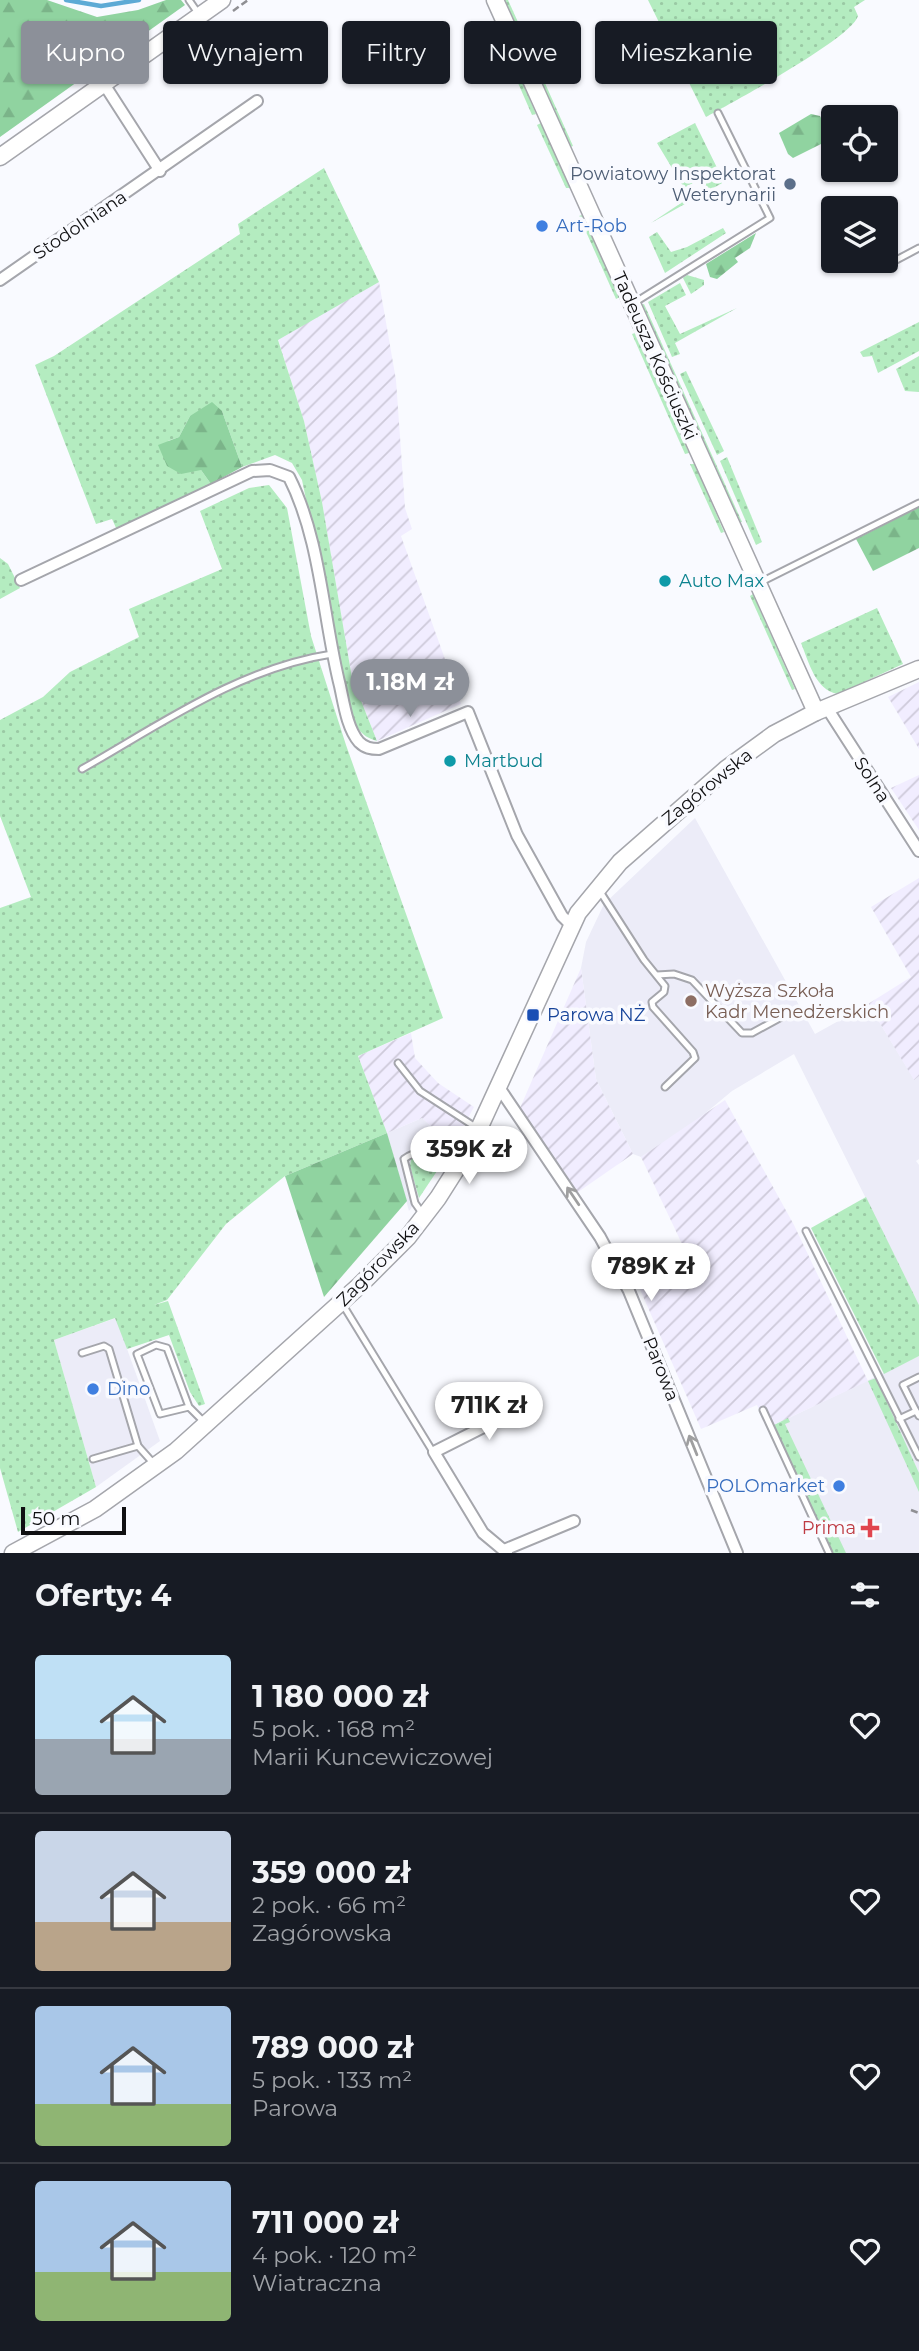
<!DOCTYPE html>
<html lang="pl">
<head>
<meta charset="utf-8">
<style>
	body { margin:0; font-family:Montserrat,sans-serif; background:#242831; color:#f1f3f6; height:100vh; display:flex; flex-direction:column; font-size:26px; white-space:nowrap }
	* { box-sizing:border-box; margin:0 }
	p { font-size:23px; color:#9ea1a6 }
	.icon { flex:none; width:38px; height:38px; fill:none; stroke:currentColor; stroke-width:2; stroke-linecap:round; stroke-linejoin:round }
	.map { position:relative; height:1553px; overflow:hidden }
	.sheet { display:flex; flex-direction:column; background:#171b24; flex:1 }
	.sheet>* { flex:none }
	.top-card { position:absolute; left:21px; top:21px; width:878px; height:63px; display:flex; gap:14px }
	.fabs { position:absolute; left:821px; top:105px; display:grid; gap:14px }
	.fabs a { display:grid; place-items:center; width:77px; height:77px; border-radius:7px; background:#171b24; box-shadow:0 2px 5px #0004; font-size:35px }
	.scale { position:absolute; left:21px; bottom:18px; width:105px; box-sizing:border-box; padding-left:7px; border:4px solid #101012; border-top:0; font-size:19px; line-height:24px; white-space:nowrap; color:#101012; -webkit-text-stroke:5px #f9faff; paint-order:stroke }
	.price { position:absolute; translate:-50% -60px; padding:0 16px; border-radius:24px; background:#fff; color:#222; font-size:23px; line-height:46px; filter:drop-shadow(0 2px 4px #0008) }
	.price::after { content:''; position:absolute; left:50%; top:42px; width:21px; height:16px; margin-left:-10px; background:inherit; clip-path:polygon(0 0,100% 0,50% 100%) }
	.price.active { background:#8c9099; color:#fff }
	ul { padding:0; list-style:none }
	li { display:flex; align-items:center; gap:21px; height:175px; padding:0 35px }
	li+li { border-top:2px solid #363941 }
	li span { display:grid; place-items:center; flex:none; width:196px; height:140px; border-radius:7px; color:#555 }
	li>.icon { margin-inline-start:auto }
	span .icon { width:84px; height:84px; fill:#fffc; stroke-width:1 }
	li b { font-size:30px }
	h2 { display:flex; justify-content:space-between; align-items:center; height:84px; padding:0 35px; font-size:30px }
	.pill { padding:0 24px; border-radius:7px; background:#171b24; box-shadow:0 2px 5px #0004; font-size:24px; line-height:63px }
	.pill.active { background:#8c9099; color:#fff }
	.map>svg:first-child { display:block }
	.built { fill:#ececf8 }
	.industrial { fill:url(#industrial-furrows) }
	.grass { fill:url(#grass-dots) }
	.forest { fill:url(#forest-firs) }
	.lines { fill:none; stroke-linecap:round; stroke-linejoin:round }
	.stream { stroke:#5daad5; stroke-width:4.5 }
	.lane-casing { stroke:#a5a6ac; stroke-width:9 }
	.street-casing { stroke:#a5a6ac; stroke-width:14 }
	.secondary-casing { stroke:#a5a6ac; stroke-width:19 }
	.path { stroke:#8f8f93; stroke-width:2.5; stroke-dasharray:7 3.5; stroke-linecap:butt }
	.lane { stroke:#fff; stroke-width:5 }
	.street { stroke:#fff; stroke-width:10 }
	.secondary { stroke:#fff; stroke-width:16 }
	.oneway { stroke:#9f9fa0 }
	.service-dot { fill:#5c6f8a; stroke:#f9faff; stroke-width:2.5 }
	.shop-dot { fill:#3f7fe0; stroke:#f9faff; stroke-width:2.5 }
	.culture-dot { fill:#0f9aa8; stroke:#f9faff; stroke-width:2.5 }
	.education-dot { fill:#8d6e63; stroke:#f9faff; stroke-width:2.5 }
	.transit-dot { fill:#1a4fb4; stroke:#f9faff; stroke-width:2.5 }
	.health-dot { fill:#e0444e; stroke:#f9faff; stroke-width:2.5 }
	.labels { text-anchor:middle; stroke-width:7; stroke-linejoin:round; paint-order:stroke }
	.service-label { font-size:18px; fill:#4e5e75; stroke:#f9faff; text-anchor:end }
	.street-label { font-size:18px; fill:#101012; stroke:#f9faff }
	.shop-label { font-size:18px; fill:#366cbe; stroke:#f9faff; text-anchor:start }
	.culture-label { font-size:18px; fill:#0d838f; stroke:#f9faff; text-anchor:start }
	.education-label { font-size:18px; fill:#785e54; stroke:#f9faff; text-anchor:start }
	.transit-label { font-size:18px; fill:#164399; stroke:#f9faff; text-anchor:start }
	.health-label { font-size:18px; fill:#be3a42; stroke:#f9faff; text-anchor:end }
</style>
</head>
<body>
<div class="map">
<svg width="919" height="1553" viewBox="0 0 919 1553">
	<defs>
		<pattern id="industrial-furrows" width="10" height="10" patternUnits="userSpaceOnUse" patternTransform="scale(1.75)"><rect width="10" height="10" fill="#f1edff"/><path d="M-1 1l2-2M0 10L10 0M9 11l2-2" fill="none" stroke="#cecada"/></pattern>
		<pattern id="grass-dots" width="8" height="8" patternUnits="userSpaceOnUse" patternTransform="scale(1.75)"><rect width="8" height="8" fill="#b4ecc0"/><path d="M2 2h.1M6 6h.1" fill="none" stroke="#9ac9a4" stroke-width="1.8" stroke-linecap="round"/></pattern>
		<pattern id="forest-firs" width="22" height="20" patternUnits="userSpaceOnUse" patternTransform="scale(1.75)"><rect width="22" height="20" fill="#90d3a0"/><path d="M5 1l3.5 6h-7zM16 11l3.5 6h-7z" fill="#7bb489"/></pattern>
	</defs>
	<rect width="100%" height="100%" fill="#f9faff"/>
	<g class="built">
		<polygon points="695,818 815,1034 860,1009 878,1020 914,1079 919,1076 919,1159 916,1161 919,1165 919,1305 794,1054 732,1091 690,1126 641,1157 633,1154 596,1079 581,968 586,942 604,904"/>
		<polygon points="422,1118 432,1127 443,1162 409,1211 387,1133"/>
		<polygon points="116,1318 160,1441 96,1487 54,1340"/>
		<polygon points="919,1356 919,1553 833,1553 774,1425"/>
	</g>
	<g class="industrial">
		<polygon points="379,282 396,380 405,508 412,529 401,536 461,704 377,741 352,678 322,502 304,421 278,339"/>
		<polygon points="919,682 919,749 888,697"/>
		<polygon points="919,775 919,830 891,788"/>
		<polygon points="919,878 919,1076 914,1080 878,1020 860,1009 911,977 871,907"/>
		<polygon points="581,968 596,1079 633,1154 578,1192 520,1108"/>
		<polygon points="411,1033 415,1058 438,1083 474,1107 449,1153 447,1149 440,1152 432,1127 422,1118 387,1133 358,1056"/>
		<polygon points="725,1100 794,1225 868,1381 767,1428 757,1405 701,1429 632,1271 682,1244 641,1157"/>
	</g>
	<g class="grass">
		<polygon points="504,0 508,0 532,53 529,55"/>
		<path d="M 648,0 L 865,0 L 854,7 L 858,16 C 852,38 733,102 706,117 Z"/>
		<polygon points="536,63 573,146 570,147 533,64"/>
		<polygon points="515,65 536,114 532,115 511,67"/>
		<polygon points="541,123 570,188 566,188 537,125"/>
		<polygon points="695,123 724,182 651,223 705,187 700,179 684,188 657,143"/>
		<path d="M 324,168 L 379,282 L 278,340 L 304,421 L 322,502 L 352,678 L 377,741 C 359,736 355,725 349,708 L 302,480 L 292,463 L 275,455 L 242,467 L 222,411 L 190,416 L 179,437 L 168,441 L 201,470 L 211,484 L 117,530 L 112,519 L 96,524 L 35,365 L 54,356 L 240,234 L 238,224 Z"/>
		<polygon points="582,215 620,297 616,299 579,216"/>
		<polygon points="723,228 726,233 665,273 649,237 657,232 671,252 687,247"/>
		<polygon points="687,275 704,280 704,285 691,294 683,278"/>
		<polygon points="680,283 686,295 665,306 680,334 737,308 675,343 680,354 672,357 648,302"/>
		<polygon points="644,304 742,522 739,523 641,305"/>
		<polygon points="919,322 919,351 878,373 872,356 863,357 860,352"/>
		<polygon points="635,333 689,453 685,454 632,334"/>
		<polygon points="919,356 919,392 905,391 896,369"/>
		<polygon points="686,371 724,451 717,455 680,374"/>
		<polygon points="727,457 762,542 756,545 720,461"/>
		<polygon points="690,464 695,464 724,532 721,533"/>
		<polygon points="269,485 287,508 311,636 346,745 443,1018 358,1056 387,1133 285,1176 226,1224 167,1300 154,1305 168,1301 205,1404 199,1406 190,1392 169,1335 127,1349 115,1318 54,1340 96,1487 18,1532 0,1468 0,908 31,897 0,816 0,720 43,697 70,672 139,637 129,609 222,569 200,511 249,488"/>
		<polygon points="0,558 8,564 20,588 0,599"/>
		<polygon points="753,594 795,689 792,690 750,596"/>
		<path d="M 877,608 L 903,664 L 838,694 C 815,690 809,662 801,643 Z"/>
		<polygon points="423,1156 443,1162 419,1198 410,1166 411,1159"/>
		<polygon points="866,1197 919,1305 919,1356 884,1374 811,1228"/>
		<polygon points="876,1378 919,1473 919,1492 868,1381"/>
		<polygon points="788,1418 790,1422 785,1424 846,1553 833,1553 774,1425"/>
	</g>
	<g class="forest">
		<polygon points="0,0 47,0 97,17 138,10 166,0 181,0 185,5 0,137"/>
		<polygon points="811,114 820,116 829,133 827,141 793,158 788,154 779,133"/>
		<polygon points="756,233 750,248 735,258 738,262 717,279 710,277 706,264"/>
		<polygon points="212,402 222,411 242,467 211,484 201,470 181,474 167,466 158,445 179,437 190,416"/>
		<polygon points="919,507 919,548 873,571 856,539"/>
		<polygon points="387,1133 407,1201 324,1297 285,1176"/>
	</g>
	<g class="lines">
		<polyline class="stream" points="66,0 101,6 139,0"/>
		<defs>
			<g id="lane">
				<polyline points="189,0 198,13"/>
				<polyline points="883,267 919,248"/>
				<polyline points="634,303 770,218 718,113"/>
				<polyline points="761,582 919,503"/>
				<path d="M 82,769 C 161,724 240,668 332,654"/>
				<polyline points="599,890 644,960 665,986 664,992 652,1002 653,1007 693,1052 695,1058 665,1087"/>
				<polyline points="657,975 674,974 692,980 742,1033 752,1033 785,1015"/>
				<polyline points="398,1063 420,1091 477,1128"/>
				<path d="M 422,1213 L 415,1203 L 404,1159 C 418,1147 443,1154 457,1164"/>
				<polyline points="806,1231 919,1457"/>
				<polyline points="624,1283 689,1249"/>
				<polyline points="343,1305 433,1452"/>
				<polyline points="82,1353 104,1346 109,1349 138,1446 154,1464"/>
				<polyline points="189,1407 160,1414 137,1354 156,1345 167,1348 189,1407 204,1422"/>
				<polyline points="763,1410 829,1553"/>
				<polyline points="916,1411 903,1385 919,1377"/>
				<polyline points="899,1419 916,1411 919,1416"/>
				<polyline points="93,1459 138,1446"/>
			</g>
			<g id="street">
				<polyline points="104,84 160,171"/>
				<polyline points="0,280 257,101"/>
				<path d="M 21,580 L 252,471 L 270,470 L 289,477 C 321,540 323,619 340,686 C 344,704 347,728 359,742 C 365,748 371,749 379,749 L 468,712 L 517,835 L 562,916 L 572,926"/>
				<polyline points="827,708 919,851"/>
				<polyline points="500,1089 600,1237 629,1291 737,1553"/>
				<polyline points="504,1550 574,1521"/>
				<polyline points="507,1553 483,1533 434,1452 529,1404"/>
			</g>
			<g id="secondary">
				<polyline points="495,0 816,712"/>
				<polyline points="0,157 222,0"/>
				<polyline points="13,1553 95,1509 176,1451 360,1285 408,1237 438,1198 471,1146 578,913 620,862 726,769 774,734 816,712 919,669"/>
			</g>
		</defs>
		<use href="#lane" class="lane-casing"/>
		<use href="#street" class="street-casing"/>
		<use href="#secondary" class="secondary-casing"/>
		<g class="path">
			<polyline points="233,11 248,0"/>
			<polyline points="911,1510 919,1513"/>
		</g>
		<use href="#lane" class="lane"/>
		<use href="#street" class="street"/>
		<use href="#secondary" class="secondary"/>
	</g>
	<defs><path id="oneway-shaft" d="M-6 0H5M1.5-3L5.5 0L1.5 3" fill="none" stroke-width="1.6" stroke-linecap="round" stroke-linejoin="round" transform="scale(1.75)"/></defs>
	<g class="oneway">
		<use href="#oneway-shaft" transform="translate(573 1196) rotate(-124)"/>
		<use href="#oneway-shaft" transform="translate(693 1445) rotate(-112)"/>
	</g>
	<circle class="service-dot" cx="790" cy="184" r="7"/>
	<g class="shop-dot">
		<circle cx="542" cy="226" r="7"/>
		<circle cx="93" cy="1389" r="7"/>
		<circle cx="839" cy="1486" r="7"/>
	</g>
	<g class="culture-dot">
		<circle cx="665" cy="581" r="7"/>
		<circle cx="450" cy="761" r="7"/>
	</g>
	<circle class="education-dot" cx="691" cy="1001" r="7"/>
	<rect class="transit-dot" x="526" y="1008" width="14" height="14" rx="3.5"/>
	<path class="health-dot" d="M866.5 1517.5h7v7h7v7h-7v7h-7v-7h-7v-7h7z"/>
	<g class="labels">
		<g class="service-label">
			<text x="776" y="180">Powiatowy Inspektorat<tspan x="776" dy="21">Weterynarii</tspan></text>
		</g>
		<g class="street-label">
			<text transform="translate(80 225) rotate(-34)" y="6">Stodolniana</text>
			<text transform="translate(655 356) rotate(66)" y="6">Tadeusza Kościuszki</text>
			<text transform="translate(872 780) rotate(57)" y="6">Solna</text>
			<text transform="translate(707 787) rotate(-39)" y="6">Zagórowska</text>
			<text transform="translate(378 1264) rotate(-46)" y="6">Zagórowska</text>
			<text transform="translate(661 1369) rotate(68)" y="6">Parowa</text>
		</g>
		<g class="shop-label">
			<text x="556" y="232">Art-Rob</text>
			<text x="107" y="1395">Dino</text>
			<text x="825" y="1492" text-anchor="end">POLOmarket</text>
		</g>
		<g class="culture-label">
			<text x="679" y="587">Auto Max</text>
			<text x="464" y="767">Martbud</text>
		</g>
		<g class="education-label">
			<text x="705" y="997">Wyższa Szkoła<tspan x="705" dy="21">Kadr Menedżerskich</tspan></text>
		</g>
		<g class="transit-label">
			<text x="547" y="1021">Parowa NŻ</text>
		</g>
		<g class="health-label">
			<text x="856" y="1534">Prima</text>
		</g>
	</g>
</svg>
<div class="fabs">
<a><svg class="icon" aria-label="locate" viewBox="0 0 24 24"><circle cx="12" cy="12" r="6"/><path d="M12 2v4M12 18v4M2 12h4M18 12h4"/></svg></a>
<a><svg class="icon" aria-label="layers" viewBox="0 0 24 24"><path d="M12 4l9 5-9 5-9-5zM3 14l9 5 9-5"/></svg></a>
</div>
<div class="scale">50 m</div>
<b class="price active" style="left:410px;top:719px">1.18M zł</b>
<b class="price" style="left:469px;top:1186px">359K zł</b>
<b class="price" style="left:651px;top:1303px">789K zł</b>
<b class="price" style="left:489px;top:1442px">711K zł</b>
<div class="top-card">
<a class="pill active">Kupno</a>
<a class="pill">Wynajem</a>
<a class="pill">Filtry</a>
<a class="pill">Nowe</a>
<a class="pill">Mieszkanie</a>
</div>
</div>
<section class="sheet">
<h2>Oferty: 4<svg class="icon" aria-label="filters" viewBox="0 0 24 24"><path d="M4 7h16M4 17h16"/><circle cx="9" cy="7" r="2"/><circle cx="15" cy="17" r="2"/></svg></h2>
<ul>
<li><span style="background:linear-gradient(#bfe0f5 60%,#9aa5b1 0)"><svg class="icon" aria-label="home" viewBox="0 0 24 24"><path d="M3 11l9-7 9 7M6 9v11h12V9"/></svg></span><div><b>1 180 000 zł</b><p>5 pok. · 168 m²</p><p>Marii Kuncewiczowej</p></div><svg class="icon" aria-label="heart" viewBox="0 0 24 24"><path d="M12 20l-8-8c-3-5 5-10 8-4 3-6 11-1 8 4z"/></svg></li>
<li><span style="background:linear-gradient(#c9d6e8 65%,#b9a48a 0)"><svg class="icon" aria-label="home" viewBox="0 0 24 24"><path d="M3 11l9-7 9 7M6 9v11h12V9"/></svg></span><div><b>359 000 zł</b><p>2 pok. · 66 m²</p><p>Zagórowska</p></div><svg class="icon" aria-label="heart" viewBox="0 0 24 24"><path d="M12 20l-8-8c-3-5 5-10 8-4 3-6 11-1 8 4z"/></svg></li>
<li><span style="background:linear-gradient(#a9c7e8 70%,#8fb573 0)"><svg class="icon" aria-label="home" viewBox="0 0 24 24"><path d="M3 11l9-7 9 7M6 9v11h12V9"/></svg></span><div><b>789 000 zł</b><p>5 pok. · 133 m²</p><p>Parowa</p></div><svg class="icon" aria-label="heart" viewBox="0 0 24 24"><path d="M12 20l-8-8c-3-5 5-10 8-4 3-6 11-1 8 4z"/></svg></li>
<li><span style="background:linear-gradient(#a9c7e8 65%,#8fb573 0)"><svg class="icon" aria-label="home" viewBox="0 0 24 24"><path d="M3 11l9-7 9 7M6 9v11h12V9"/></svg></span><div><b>711 000 zł</b><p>4 pok. · 120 m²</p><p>Wiatraczna</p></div><svg class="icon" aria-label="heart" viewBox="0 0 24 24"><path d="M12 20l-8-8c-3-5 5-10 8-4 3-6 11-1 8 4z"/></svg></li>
</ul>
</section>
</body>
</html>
